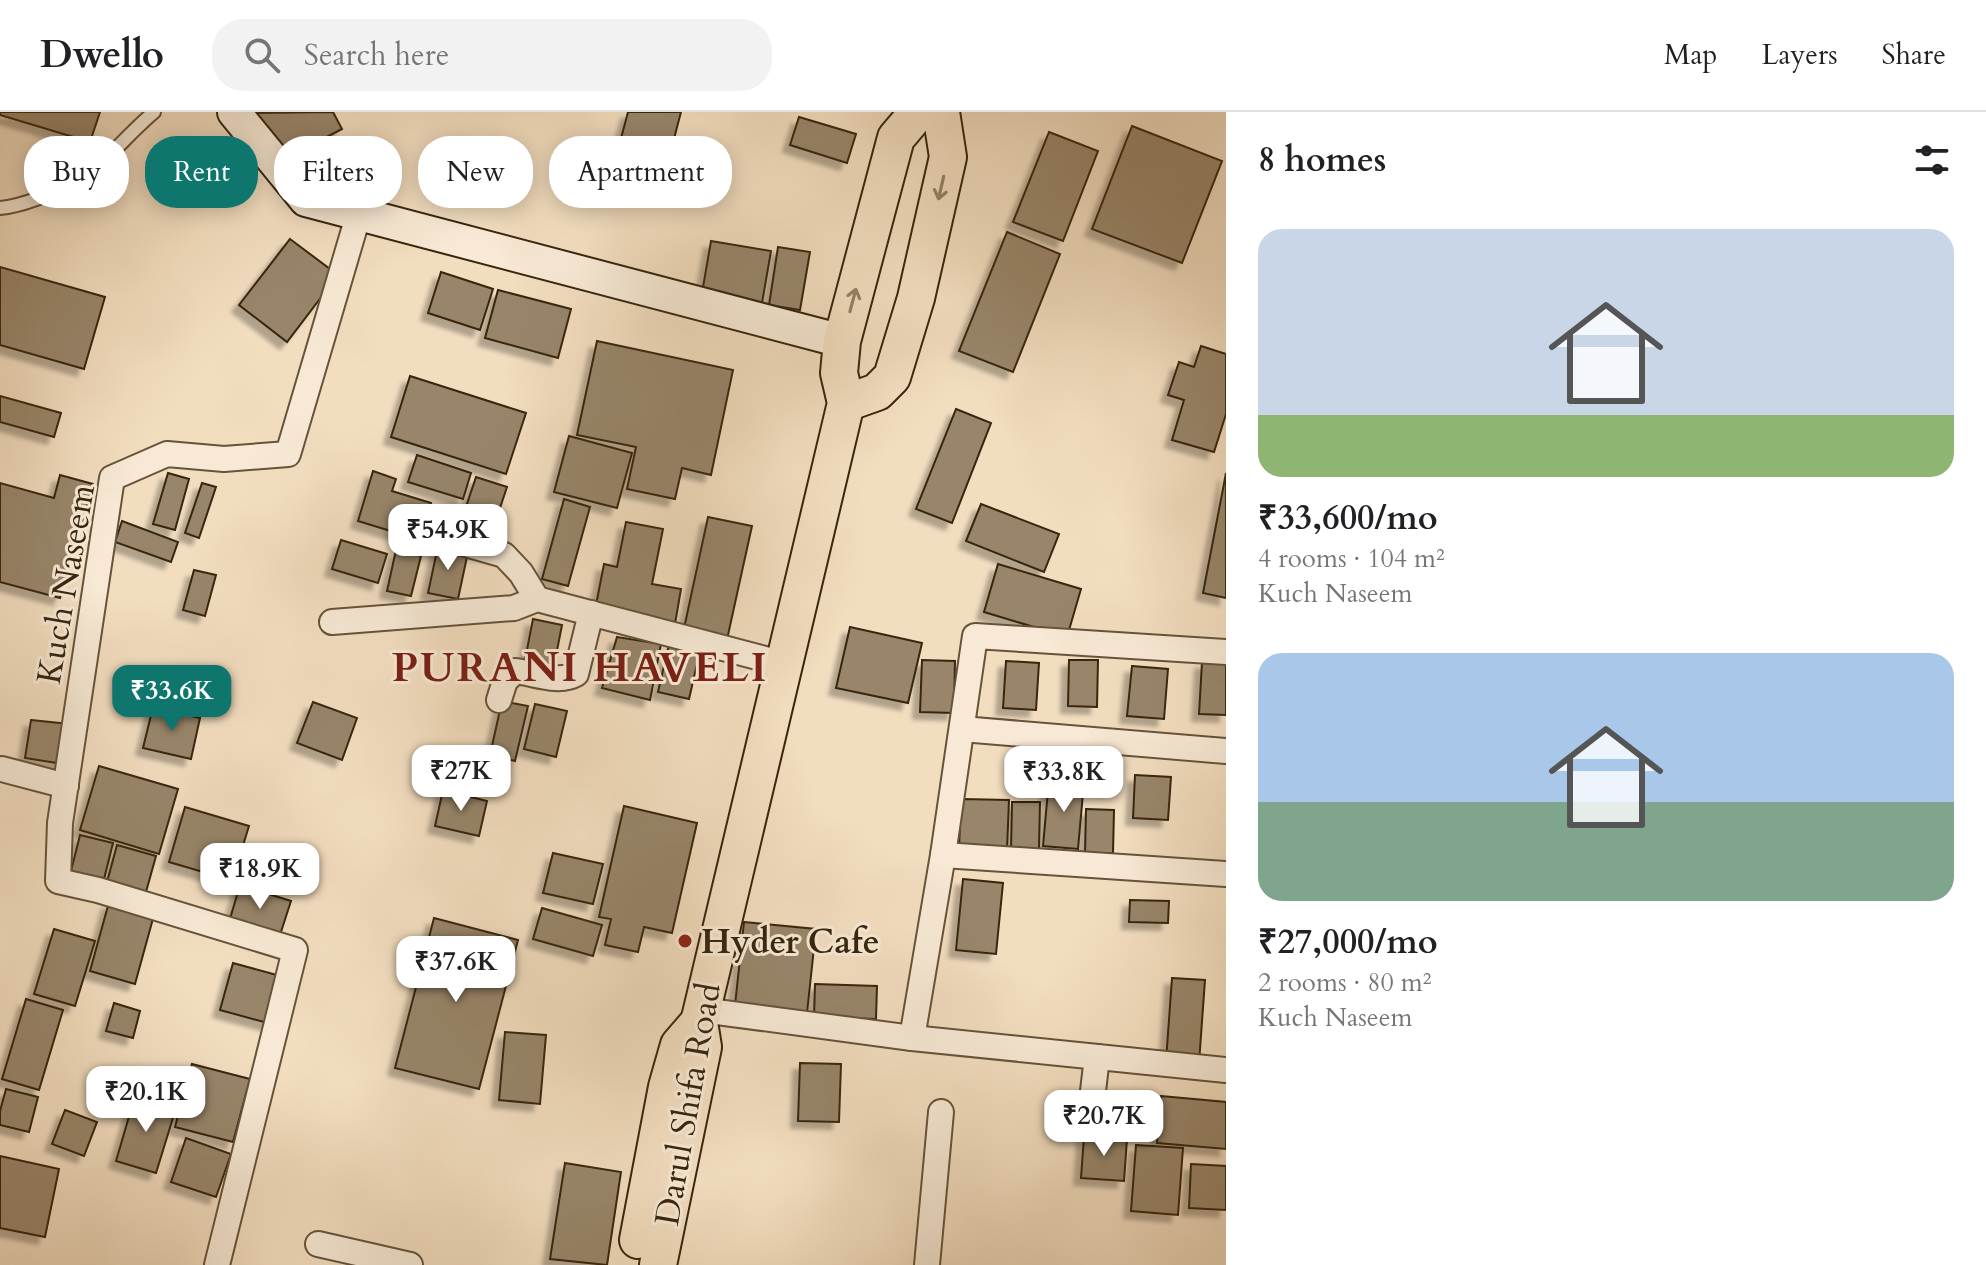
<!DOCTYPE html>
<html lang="en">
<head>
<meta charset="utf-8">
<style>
	body { margin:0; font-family:Cardo,serif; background:#f2f2f2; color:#202124; height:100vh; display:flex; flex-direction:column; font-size:30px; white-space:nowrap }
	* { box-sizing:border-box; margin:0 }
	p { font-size:26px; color:#757577 }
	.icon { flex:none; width:44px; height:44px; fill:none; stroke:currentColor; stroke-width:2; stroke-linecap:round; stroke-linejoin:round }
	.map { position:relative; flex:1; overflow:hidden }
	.side { display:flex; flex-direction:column; background:#fff; width:760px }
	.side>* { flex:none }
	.top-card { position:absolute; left:24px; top:24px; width:760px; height:72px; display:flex; gap:16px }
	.price { position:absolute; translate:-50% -68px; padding:0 18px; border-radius:16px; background:#fff; color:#222; font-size:26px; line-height:52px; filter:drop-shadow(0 2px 4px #0008) }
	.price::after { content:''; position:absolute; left:50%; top:48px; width:24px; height:18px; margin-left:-12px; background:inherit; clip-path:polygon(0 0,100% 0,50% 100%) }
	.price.selected { background:#0f766e; color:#fff }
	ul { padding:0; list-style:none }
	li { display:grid; align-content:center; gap:16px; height:424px; padding:0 32px }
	li span { display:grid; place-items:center; height:248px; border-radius:24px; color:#555 }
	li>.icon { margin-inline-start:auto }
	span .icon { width:144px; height:144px; fill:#fffc; stroke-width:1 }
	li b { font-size:34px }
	h2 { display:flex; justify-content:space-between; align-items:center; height:96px; padding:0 32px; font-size:34px }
	.tag { padding:0 28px; border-radius:32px; background:#fff; box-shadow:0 4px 20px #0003; font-size:28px; line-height:72px }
	.tag.selected { background:#0f766e; color:#fff }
	header { display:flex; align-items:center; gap:48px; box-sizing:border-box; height:112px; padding:0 40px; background:#fff; border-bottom:2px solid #e0e0e0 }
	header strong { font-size:38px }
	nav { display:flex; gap:44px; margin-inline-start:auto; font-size:28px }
	.search { width:560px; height:72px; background:#f2f2f2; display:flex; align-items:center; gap:20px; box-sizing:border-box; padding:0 28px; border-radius:32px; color:#757577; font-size:30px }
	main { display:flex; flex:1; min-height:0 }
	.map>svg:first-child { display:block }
	.building { fill:#98856a; stroke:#37250e; stroke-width:2; filter:url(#shadow) }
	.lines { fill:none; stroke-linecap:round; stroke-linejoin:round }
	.lane-casing { stroke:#66533a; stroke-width:16 }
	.street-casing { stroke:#66533a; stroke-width:28 }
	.secondary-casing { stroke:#37250e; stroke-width:36 }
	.primary-casing { stroke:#37250e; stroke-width:40 }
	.lane { stroke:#f7e9d5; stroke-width:12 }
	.street { stroke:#f7e9d5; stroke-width:24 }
	.secondary { stroke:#f7e9d5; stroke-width:32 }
	.primary { stroke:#f2ddbf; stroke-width:36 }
	.oneway { stroke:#948166 }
	.poi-dot { fill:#8f2418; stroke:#f7e9d5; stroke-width:3 }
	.labels { text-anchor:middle; stroke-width:6; stroke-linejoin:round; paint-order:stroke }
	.street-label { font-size:34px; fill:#37250e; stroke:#f7e9d5 }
	.poi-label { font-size:34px; font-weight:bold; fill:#37250e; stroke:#f7e9d5; text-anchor:start }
	.district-label { font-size:42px; font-weight:bold; letter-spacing:2px; fill:#7a1f14; stroke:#f7e9d5 }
</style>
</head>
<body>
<header>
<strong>Dwello</strong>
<div class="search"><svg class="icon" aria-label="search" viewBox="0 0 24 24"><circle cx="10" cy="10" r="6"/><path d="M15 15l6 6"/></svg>Search here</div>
<nav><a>Map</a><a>Layers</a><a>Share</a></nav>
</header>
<main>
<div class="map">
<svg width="1226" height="1153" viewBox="0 0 1226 1153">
	<defs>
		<filter id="shadow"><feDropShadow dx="-7" dy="7" stdDeviation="2" flood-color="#0004"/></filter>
	</defs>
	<rect width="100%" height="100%" fill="#f2ddbf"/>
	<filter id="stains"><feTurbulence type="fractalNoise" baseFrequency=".0025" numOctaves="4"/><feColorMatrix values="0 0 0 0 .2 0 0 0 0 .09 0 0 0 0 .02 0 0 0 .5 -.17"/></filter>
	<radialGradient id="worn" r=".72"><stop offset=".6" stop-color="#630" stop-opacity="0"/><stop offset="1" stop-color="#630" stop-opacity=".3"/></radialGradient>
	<g class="building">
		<polygon points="0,0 100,0 90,30 0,3"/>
		<polygon points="333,0 342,17 281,49 256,1"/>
		<polygon points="628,0 681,0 670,42 620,30"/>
		<polygon points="799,5 856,22 847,51 790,33"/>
		<polygon points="1132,14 1222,49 1182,151 1092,117"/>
		<polygon points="1049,20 1098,39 1063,129 1013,110"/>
		<polygon points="1007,120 1060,142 1013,260 959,239"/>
		<polygon points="290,127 338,163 287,230 239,193"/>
		<polygon points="711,129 771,139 762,191 702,181"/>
		<polygon points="778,135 810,140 800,198 769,193"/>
		<polygon points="0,155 105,185 84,257 0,233"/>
		<polygon points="441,160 493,177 480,218 428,201"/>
		<polygon points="498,178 571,197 558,246 485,226"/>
		<polygon points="597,229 733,258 711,363 682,356 675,387 627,377 636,335 577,323"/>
		<polygon points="1201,234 1226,242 1226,302 1214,340 1172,328 1184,288 1168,283 1179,250 1194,255"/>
		<polygon points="410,264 526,301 506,362 391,325"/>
		<polygon points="0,284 61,301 54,325 0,310"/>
		<polygon points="956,297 991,311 952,411 916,397"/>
		<polygon points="569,324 632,341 617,396 554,380"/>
		<polygon points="417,343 471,361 463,387 408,370"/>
		<polygon points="373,359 396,367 392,379 431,391 420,428 358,409"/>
		<polygon points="168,361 189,367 175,418 153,412"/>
		<polygon points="1226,361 1226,486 1203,481"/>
		<polygon points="60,363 93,372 60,486 0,470 0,371 54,386"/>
		<polygon points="476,365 507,375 496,408 465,398"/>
		<polygon points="202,371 216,375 199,426 185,421"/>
		<polygon points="564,387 590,395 568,474 542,467"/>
		<polygon points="981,392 1059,422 1044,460 966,429"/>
		<polygon points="708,405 752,414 726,532 683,521"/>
		<polygon points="122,409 178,430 171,450 115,430"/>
		<polygon points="626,410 663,417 652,472 681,477 675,512 595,498 604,452 617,455"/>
		<polygon points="341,428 387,442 378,471 332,457"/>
		<polygon points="438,434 468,440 458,487 428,481"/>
		<polygon points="396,438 421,444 411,484 387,479"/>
		<polygon points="998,452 1081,477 1067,525 984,500"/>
		<polygon points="194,458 216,463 205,504 183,498"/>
		<polygon points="533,507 562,513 553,559 524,553"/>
		<polygon points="850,515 922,531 908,591 836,576"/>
		<polygon points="617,525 661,532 650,588 602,576"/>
		<polygon points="669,532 700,539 689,587 658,580"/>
		<polygon points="922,548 955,549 954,601 920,600"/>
		<polygon points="1069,548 1098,548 1097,595 1068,594"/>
		<polygon points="1006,549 1039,551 1036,598 1003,596"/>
		<polygon points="1202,550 1226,552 1226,603 1199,602"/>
		<polygon points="1132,554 1168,557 1164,607 1127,604"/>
		<polygon points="502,589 528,594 515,649 490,643"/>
		<polygon points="313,590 357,606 342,648 297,631"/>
		<polygon points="535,592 567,599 556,645 524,637"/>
		<polygon points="153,595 200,606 191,647 143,636"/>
		<polygon points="31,608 69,612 63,652 25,646"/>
		<polygon points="99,654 178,677 159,742 80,718"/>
		<polygon points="1135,663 1171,665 1168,708 1133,706"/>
		<polygon points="1049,667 1084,670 1078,737 1043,734"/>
		<polygon points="443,678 487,689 479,724 435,714"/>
		<polygon points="961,687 1009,688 1007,738 959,736"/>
		<polygon points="1012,690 1040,690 1039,737 1011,737"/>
		<polygon points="624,694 697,711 672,821 644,815 638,840 605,833 611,807 599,805"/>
		<polygon points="185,695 249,714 241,740 228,736 220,765 169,750"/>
		<polygon points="1086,697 1114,698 1113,741 1085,741"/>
		<polygon points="80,723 113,731 104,767 71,759"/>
		<polygon points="117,733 156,744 146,780 107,770"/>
		<polygon points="553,741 603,752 593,792 543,781"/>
		<polygon points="963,767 1003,771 996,842 956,838"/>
		<polygon points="240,773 291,789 279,826 229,810"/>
		<polygon points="1130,788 1169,789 1168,811 1129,810"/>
		<polygon points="109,790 154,803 135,872 90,859"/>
		<polygon points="542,796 602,813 593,844 533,827"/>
		<polygon points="434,806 518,828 479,977 395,956"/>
		<polygon points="744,810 816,817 807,901 735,893"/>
		<polygon points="54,817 95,829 75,894 34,882"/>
		<polygon points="233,851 284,865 271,912 220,898"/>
		<polygon points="1172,866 1205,868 1199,951 1166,949"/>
		<polygon points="815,872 877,874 876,907 814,905"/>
		<polygon points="26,887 63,898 39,978 2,967"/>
		<polygon points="114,891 140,899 133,926 106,919"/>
		<polygon points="505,920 546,923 540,992 499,988"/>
		<polygon points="800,951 841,952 839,1010 798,1009"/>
		<polygon points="192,952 250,967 233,1030 175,1015"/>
		<polygon points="6,977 38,985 29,1020 0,1013 0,999"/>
		<polygon points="135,984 176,996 156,1061 116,1049"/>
		<polygon points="1161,984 1226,990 1226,1037 1157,1031"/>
		<polygon points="65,998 97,1010 84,1044 52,1032"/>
		<polygon points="1084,1024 1127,1027 1124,1069 1081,1066"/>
		<polygon points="186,1026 231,1042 216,1085 171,1070"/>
		<polygon points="1136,1033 1183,1036 1178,1103 1131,1099"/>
		<polygon points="0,1044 59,1057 45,1125 0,1116"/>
		<polygon points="565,1051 621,1060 607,1153 550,1147"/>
		<polygon points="1191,1052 1226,1054 1226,1098 1189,1096"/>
	</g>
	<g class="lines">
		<defs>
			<path id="lane" d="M 0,96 C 15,95 28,90 42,85 C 101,63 110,38 154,0"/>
			<g id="street">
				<polyline points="427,421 504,443 521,461 537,487"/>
				<polyline points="332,510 514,496 537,487 784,552"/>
				<path d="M 499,588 L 505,569 L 515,559 C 534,561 559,572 576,562 L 591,501"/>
				<polyline points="962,617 1226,639"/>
				<polyline points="2,657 66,674"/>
				<polyline points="943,743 1226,762"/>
				<polyline points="702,898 912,926 1226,958"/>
				<polyline points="912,926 943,743 975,524 1226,540"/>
				<polyline points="1089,1013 1097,945"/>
				<polyline points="318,1132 410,1153"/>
				<polyline points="217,1153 295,838 98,778 58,769 60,711 112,366 167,342 224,347 288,342 359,101"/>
				<polyline points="927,1153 941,1000"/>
			</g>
			<polyline id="secondary" points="234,0 306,88 842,229"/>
			<g id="primary">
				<polyline points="846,291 877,280 892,265 916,186 948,45 941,0"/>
				<polyline points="638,1128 667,975 679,933 699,910"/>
				<polyline points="658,1153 703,935 699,910 702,898 846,291 839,261 842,229 896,26 918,0"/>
			</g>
		</defs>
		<use href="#lane" class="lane-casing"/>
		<use href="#street" class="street-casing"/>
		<use href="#secondary" class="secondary-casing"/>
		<use href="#primary" class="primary-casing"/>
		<use href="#lane" class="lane"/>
		<use href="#street" class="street"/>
		<use href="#secondary" class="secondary"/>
		<use href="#primary" class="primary"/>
	</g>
	<defs><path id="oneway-shaft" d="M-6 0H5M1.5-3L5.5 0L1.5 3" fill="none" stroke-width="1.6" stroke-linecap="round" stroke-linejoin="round" transform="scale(2)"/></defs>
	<g class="oneway">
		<use href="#oneway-shaft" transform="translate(941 76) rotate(103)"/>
		<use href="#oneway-shaft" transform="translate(853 188) rotate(-75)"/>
	</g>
	<circle class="poi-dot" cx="685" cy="829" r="8"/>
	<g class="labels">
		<g class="street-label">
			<text transform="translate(65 472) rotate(-80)" y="12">Kuch Naseem</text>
			<text transform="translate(687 992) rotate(-80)" y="12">Darul Shifa Road</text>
		</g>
		<g class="poi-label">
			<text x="701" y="841">Hyder Cafe</text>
		</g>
		<g class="district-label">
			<text x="580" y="569">PURANI HAVELI</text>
		</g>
	</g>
	<rect width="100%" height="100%" filter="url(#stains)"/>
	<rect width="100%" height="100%" fill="url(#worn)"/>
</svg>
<b class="price" style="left:448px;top:460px">₹54.9K</b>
<b class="price selected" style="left:172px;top:621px">₹33.6K</b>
<b class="price" style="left:461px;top:701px">₹27K</b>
<b class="price" style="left:1064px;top:702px">₹33.8K</b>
<b class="price" style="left:260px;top:799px">₹18.9K</b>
<b class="price" style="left:456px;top:892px">₹37.6K</b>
<b class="price" style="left:146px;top:1022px">₹20.1K</b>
<b class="price" style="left:1104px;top:1046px">₹20.7K</b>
<div class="top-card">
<a class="tag">Buy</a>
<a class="tag selected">Rent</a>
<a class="tag">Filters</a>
<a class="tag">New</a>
<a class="tag">Apartment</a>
</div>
</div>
<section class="side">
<h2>8 homes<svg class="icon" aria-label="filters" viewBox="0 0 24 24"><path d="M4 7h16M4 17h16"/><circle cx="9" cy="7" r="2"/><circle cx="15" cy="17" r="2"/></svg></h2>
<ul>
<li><span style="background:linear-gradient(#c9d6e8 75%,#8fb573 0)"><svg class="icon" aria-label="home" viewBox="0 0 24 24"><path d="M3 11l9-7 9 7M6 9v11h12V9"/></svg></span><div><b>₹33,600/mo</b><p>4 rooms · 104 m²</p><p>Kuch Naseem</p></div></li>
<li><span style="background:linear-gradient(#a9c7e8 60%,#7fa58c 0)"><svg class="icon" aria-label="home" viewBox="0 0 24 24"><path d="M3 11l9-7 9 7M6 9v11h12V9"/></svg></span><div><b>₹27,000/mo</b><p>2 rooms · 80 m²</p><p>Kuch Naseem</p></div></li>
</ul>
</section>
</main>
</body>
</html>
